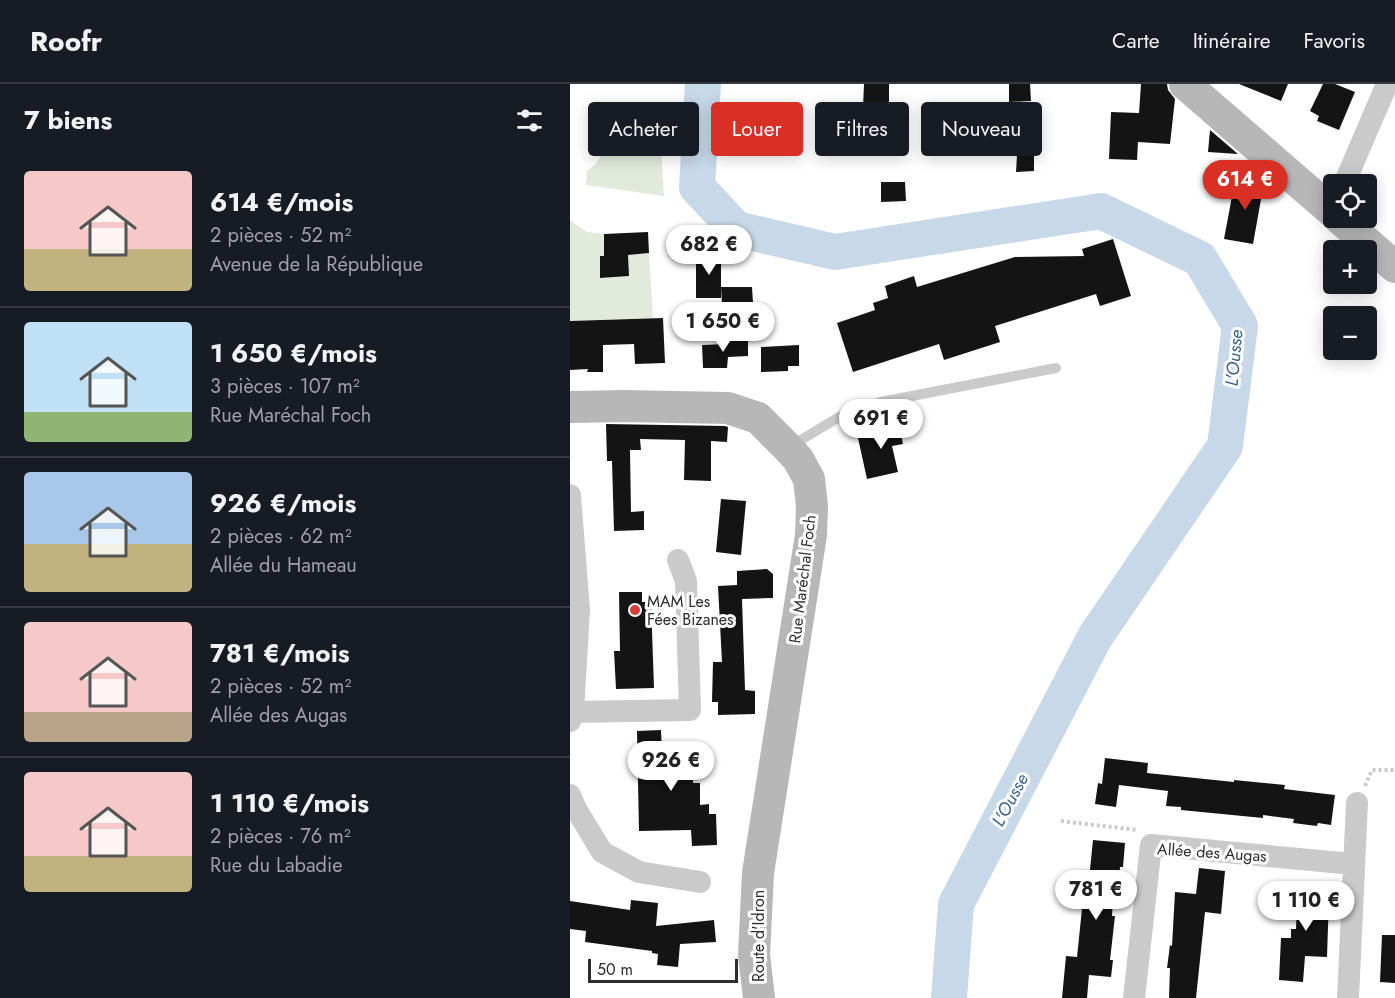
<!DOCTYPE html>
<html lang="fr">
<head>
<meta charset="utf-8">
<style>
	body { margin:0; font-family:Jost,sans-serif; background:#242831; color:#f1f3f6; height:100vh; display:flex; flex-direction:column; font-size:22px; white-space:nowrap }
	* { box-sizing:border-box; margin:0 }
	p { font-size:20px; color:#9ea1a6 }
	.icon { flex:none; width:33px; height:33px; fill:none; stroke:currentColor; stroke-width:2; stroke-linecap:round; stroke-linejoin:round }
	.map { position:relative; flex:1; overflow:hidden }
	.sheet { display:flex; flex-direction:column; background:#171b24; width:570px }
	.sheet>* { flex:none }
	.banner { position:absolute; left:18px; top:18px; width:570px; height:54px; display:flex; gap:12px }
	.tools { position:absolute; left:753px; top:90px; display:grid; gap:12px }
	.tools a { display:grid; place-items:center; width:54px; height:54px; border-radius:6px; background:#171b24; box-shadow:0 3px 15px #0003; font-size:30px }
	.scale { position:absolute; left:18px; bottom:15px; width:150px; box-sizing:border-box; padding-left:6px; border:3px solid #2d2d2d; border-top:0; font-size:16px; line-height:21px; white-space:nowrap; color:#2d2d2d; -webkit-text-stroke:4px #fff; paint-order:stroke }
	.price { position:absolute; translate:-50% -51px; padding:0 14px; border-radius:21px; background:#fff; color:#222; font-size:20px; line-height:39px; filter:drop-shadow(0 2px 3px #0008) }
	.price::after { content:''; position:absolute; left:50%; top:36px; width:18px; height:14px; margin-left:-9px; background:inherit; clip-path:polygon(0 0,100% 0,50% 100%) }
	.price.on { background:#d93025; color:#fff }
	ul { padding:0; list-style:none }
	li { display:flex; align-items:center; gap:18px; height:150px; padding:0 24px }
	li+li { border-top:2px solid #363941 }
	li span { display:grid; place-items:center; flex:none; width:168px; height:120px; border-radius:6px; color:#555 }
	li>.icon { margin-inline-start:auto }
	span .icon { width:72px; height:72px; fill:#fffc; stroke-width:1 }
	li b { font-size:26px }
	h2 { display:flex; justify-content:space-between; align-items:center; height:72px; padding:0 24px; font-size:26px }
	.chip { padding:0 21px; border-radius:6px; background:#171b24; box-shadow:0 3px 15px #0003; font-size:21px; line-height:54px }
	.chip.on { background:#d93025; color:#fff }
	header { display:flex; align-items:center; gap:36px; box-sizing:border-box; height:84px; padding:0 30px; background:#171b24; border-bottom:2px solid #363941 }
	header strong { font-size:28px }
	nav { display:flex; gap:33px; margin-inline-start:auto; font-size:21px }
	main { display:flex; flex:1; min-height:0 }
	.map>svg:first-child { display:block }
	.green { fill:#e1eadb }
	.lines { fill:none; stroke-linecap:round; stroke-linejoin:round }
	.river { stroke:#c7d8e9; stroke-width:36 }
	.building { fill:#141414 }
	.path { stroke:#cacaca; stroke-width:4; stroke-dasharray:3 3; stroke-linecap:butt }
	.lane { stroke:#cacaca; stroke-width:10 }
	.street { stroke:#cacaca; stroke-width:22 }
	.secondary { stroke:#b7b7b7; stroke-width:32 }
	.poi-dot { fill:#dd3c36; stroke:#fff; stroke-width:2 }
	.labels { text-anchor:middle; stroke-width:6; stroke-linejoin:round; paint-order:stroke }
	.street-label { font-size:16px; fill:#2d2d2d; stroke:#fff }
	.poi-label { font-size:16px; fill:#2d2d2d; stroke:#fff; text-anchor:start }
	.water-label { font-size:18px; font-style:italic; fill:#3f658b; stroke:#fff }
</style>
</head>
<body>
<header>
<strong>Roofr</strong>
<nav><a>Carte</a><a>Itinéraire</a><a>Favoris</a></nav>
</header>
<main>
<section class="sheet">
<h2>7 biens<svg class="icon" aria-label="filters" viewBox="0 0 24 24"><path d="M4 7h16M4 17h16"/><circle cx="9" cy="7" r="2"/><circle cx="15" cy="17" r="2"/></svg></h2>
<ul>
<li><span style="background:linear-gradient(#f6c9c9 65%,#c2b280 0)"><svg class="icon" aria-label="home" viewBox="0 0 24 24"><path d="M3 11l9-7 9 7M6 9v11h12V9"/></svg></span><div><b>614 €/mois</b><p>2 pièces · 52 m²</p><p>Avenue de la République</p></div></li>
<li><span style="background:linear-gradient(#bfe0f5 75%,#8fb573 0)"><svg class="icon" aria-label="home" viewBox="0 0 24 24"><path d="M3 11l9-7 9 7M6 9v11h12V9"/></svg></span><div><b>1 650 €/mois</b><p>3 pièces · 107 m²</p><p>Rue Maréchal Foch</p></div></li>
<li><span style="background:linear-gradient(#a9c7e8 60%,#c2b280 0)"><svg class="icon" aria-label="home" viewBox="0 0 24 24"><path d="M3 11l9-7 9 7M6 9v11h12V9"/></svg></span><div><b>926 €/mois</b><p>2 pièces · 62 m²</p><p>Allée du Hameau</p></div></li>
<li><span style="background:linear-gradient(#f6c9c9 75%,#b9a48a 0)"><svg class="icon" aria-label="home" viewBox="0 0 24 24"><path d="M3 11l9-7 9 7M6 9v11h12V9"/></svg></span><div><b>781 €/mois</b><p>2 pièces · 52 m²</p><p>Allée des Augas</p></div></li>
<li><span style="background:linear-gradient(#f6c9c9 70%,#c2b280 0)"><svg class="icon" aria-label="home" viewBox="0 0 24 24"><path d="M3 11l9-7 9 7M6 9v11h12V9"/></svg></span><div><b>1 110 €/mois</b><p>2 pièces · 76 m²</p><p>Rue du Labadie</p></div></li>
</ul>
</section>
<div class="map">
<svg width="825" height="914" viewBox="0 0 825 914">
	<rect width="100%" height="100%" fill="#fff"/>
	<g class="green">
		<path d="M 43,29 L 47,30 L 48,52 L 53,52 L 55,70 L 77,69 L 76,46 L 90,46 L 94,112 L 16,101 L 17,87 C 45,68 26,50 39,30 Z"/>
		<polygon points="0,136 17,148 34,150 34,172 30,172 31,194 58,192 58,171 79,169 83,234 0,237"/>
	</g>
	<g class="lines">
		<polyline class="river" points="133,0 127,103 166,145 265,168 531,127 630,175 670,242 655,362 525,553 386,820 379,914"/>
	</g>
	<g class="building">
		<polygon points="294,0 319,0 319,24 293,24"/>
		<polygon points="439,0 460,0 461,17 439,18"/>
		<polygon points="571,0 597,0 598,6 605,15 600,60 568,58 567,76 539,75 541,28 569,29"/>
		<polygon points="669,0 718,0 711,17"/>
		<polygon points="753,0 765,0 785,8 769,46 747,37 749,32 740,27"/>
		<polygon points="88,27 90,46 76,46 78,69 54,70 53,52 48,52 47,30"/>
		<polygon points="640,46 668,70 638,68"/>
		<polygon points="464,70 464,87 446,88 447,71"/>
		<polygon points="682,82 695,93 683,160 654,155 663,107 676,109"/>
		<polygon points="311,98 335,98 336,117 311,118"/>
		<polygon points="78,148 79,169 58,171 59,192 30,194 30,172 34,172 34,150"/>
		<polygon points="543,155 561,212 530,222 526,210 425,242 430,258 374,276 369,260 283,288 267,239 305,226 303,219 318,214 315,202 344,192 347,203 445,173 514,172 512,165"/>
		<rect x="126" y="171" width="25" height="43"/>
		<polygon points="151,203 182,203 183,219 176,219 177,222 152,220"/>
		<polygon points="93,234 95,279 65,280 64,260 33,261 33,288 17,288 18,285 0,286 0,237"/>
		<polygon points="178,256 178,272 158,273 157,284 133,284 132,261 157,260 156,257"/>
		<polygon points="229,261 229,282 218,282 218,287 191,288 191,263"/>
		<polygon points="328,337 333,360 322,362 328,388 297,395 288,354 303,351 302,345 309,344 308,341"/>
		<polygon points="36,340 155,342 158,343 157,358 141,357 141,397 114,396 115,356 70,355 71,366 60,366 61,428 74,427 74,446 44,447 42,377 37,377"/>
		<polygon points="151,415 176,417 171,471 146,468"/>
		<polygon points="197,485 203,490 203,514 172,515 175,606 185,607 185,630 148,631 148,618 142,618 143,578 152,578 148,502 167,501 167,487"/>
		<polygon points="49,508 72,508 72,518 81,518 84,604 46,605 44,567 50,567"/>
		<polygon points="91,646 92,669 123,669 123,699 130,699 130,721 139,720 139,730 146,730 147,761 122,762 121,746 69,747 67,647"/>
		<polygon points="535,674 578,679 577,689 664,698 664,696 715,701 714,705 765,711 761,741 748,739 747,742 723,739 724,735 693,731 693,734 611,726 611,723 596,722 598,707 549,701 546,723 525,720 528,699 532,700"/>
		<polygon points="523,756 555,759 553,783 550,783 549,796 544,796 542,832 545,832 540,876 543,876 541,893 519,891 517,914 492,914 496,872 507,873 513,815 517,815"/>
		<polygon points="629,784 655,787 651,830 635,828 626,914 599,914 600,884 597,884 600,861 602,862 605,808 626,810"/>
		<polygon points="728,798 757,799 756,813 759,813 757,873 735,872 733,898 709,896 711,854 721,854 721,845 726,845"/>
		<polygon points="61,816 88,819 86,842 144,836 146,858 110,860 108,883 87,881 88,870 82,869 82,867 15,858 16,847 0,845 0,817 60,826"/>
		<polygon points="812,851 825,851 825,899 810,898"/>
	</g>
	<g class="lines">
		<g class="path">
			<polyline points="795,702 802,686 825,686"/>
			<polyline points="491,737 568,746"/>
		</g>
		<polyline class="lane" points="221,362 269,333 311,318 486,284"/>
		<g class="street">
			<polyline points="774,100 817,0"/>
			<polyline points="0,411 9,526 3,628 0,637"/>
			<polyline points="3,628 120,626 116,497 108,476"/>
			<polyline points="0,711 6,725 32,768 69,788 130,798"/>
			<polyline points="564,914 581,761 783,780"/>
			<polyline points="778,914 787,719"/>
		</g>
		<g class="secondary">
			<polyline points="615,0 764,129"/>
			<polyline points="769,134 825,183"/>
			<polyline points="0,323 55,322 158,324 188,334 218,364 228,375 239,395 242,422 241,451 188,789 184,871 189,914"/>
		</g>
	</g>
	<circle class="poi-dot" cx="65" cy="526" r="6"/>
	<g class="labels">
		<g class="street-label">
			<text transform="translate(232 495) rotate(-83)" y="6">Rue Maréchal Foch</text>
			<text transform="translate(642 768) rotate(4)" y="6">Allée des Augas</text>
			<text transform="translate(188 852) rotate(-90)" y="6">Route d'Idron</text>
		</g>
		<g class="poi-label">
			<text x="77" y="523">MAM Les<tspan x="77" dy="18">Fées Bizanes</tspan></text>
		</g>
		<g class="water-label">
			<text transform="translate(664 274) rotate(-85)" y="6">L'Ousse</text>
			<text transform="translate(440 716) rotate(-62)" y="6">L'Ousse</text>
		</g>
	</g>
</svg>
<div class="tools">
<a><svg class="icon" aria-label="locate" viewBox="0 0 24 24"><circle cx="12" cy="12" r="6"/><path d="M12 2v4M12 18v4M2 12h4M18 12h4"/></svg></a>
<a>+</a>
<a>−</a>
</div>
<div class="scale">50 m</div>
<b class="price on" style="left:675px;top:127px">614 €</b>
<b class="price" style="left:139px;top:192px">682 €</b>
<b class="price" style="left:153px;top:269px">1 650 €</b>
<b class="price" style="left:311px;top:366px">691 €</b>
<b class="price" style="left:101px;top:708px">926 €</b>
<b class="price" style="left:526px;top:837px">781 €</b>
<b class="price" style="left:736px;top:848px">1 110 €</b>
<div class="banner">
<a class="chip">Acheter</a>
<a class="chip on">Louer</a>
<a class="chip">Filtres</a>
<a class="chip">Nouveau</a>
</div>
</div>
</main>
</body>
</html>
